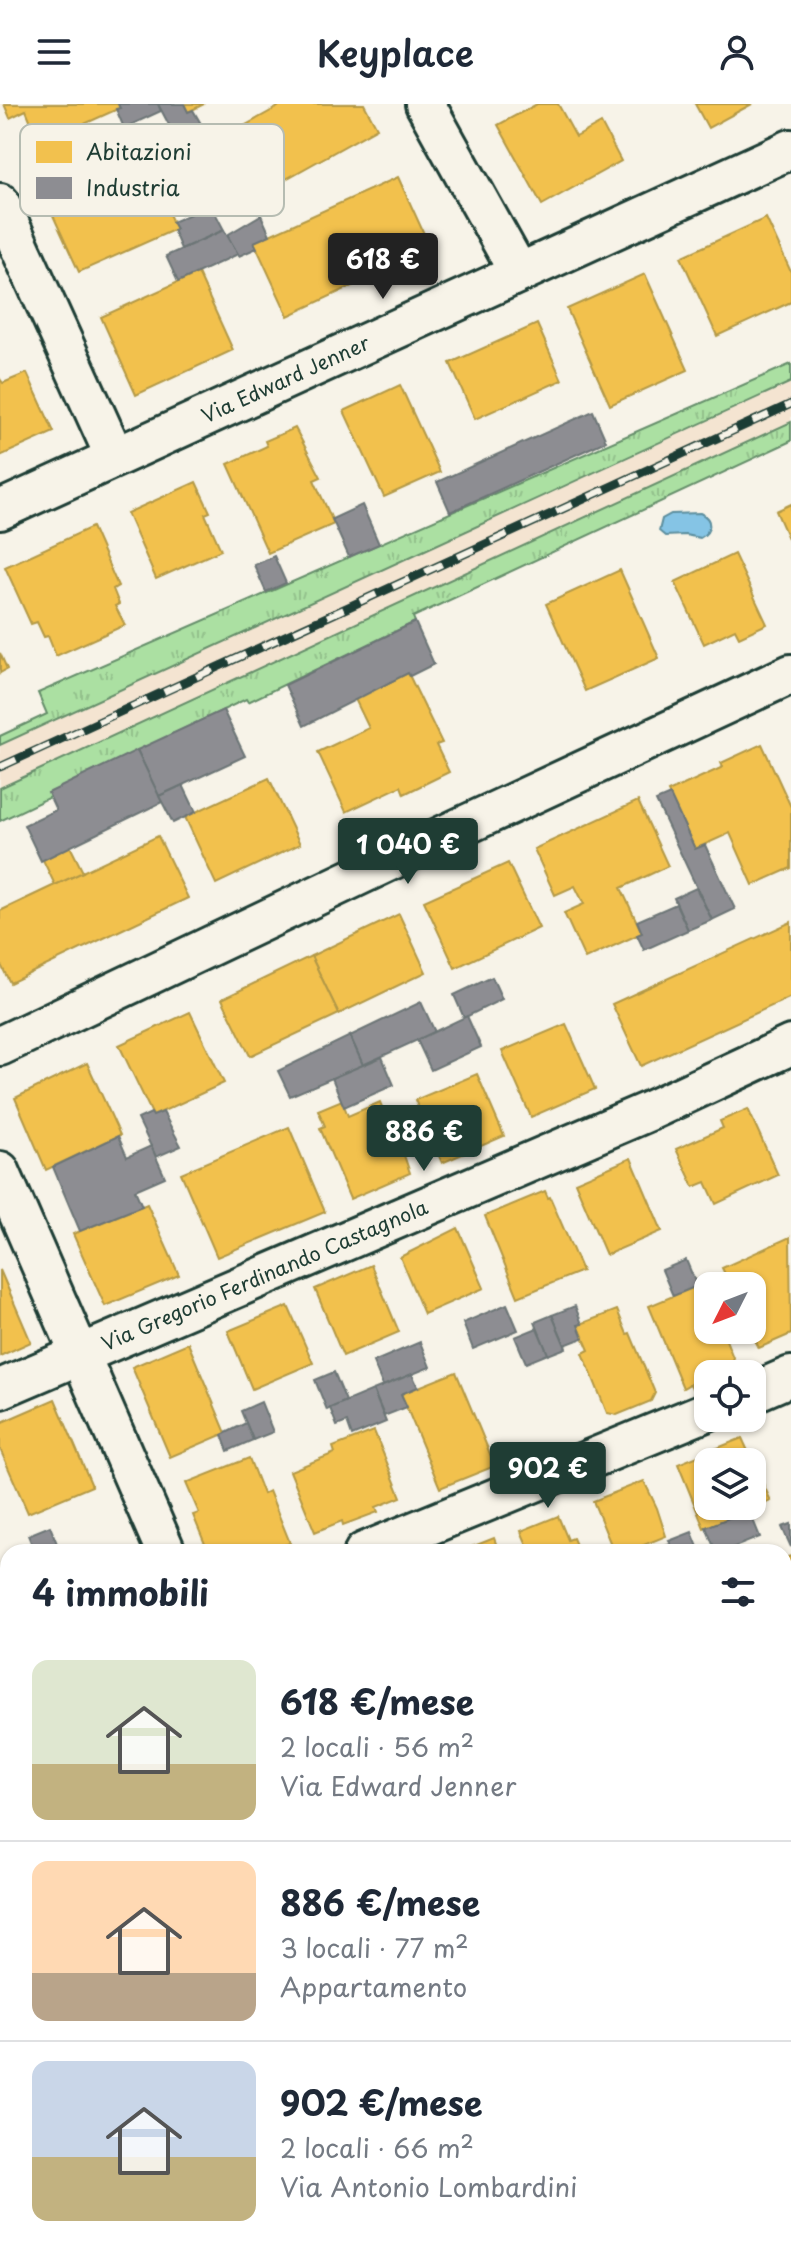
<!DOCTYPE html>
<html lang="it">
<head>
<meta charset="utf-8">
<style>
	body { margin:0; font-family:"Playpen Sans",sans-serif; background:#f2f2f3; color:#1f2937; height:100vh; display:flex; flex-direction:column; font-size:30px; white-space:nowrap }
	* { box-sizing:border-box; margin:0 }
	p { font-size:26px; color:#747a83 }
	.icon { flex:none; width:44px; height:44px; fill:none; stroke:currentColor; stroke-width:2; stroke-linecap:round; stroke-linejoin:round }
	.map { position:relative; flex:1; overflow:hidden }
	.sheet { position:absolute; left:0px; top:1440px; width:792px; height:712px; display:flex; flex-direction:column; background:#fff; border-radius:24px 24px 0 0; box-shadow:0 2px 6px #0004 }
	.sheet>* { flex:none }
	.needle { width:52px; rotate:228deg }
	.controls { position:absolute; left:694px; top:1168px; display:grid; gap:16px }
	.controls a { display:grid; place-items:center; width:72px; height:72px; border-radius:16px; background:#fff; box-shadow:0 2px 6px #0004; font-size:40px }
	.price { position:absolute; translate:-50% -68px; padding:0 18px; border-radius:8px; background:#1f3d34; color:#fff; font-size:26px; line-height:52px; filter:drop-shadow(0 2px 4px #0008) }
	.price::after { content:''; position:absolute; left:50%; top:48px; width:24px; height:18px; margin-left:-12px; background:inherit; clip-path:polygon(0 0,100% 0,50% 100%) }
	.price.selected { background:#222; color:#fff }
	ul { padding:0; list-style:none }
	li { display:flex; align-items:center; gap:24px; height:200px; padding:0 32px }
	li+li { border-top:2px solid #e0e1e3 }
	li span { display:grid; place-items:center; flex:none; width:224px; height:160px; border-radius:16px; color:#555 }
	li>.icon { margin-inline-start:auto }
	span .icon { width:96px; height:96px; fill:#fffc; stroke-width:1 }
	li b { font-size:34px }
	h2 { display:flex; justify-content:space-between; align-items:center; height:96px; padding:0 32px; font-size:34px }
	header { display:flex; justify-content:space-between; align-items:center; height:104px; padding:0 32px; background:#fff; font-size:36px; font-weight:600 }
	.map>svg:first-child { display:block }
	.built { fill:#f4e4d1 }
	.grass { fill:url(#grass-tufts); stroke:#658e6b; stroke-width:2 }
	.water { fill:#85c4e5; stroke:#5c8e9e; stroke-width:2 }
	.homes { fill:#f2c14e; stroke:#b39946; stroke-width:2; fill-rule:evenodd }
	.industry { fill:#8d8d92; stroke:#6c7576; stroke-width:2 }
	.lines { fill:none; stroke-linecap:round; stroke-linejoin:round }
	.street-casing { stroke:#1f3d34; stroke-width:44 }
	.street { stroke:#f7f3e8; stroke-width:38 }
	.rail-casing { stroke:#1f3d34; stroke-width:9 }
	.rail { stroke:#f7f3e8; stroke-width:6; stroke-dasharray:18; stroke-linecap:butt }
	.labels { text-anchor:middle; stroke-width:8; stroke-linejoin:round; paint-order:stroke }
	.street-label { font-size:20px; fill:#1f3d34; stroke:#f7f3e8 }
	.key { fill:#f7f3e8; stroke:#b6bcb2; stroke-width:2 }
	.key-label { font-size:22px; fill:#1f3d34 }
</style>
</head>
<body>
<header><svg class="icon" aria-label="menu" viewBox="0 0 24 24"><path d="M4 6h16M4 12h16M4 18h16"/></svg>Keyplace<svg class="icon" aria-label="person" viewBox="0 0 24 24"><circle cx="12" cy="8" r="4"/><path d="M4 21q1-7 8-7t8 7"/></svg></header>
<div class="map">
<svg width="791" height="2152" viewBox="0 0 791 2152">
	<defs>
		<pattern id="grass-tufts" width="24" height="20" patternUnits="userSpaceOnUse" patternTransform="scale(2)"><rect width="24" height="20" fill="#abe0a2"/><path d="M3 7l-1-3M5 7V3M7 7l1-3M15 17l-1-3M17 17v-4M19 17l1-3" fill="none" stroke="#93c18c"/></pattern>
	</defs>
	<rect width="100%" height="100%" fill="#f7f3e8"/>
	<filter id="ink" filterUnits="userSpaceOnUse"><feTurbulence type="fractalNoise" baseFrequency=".0125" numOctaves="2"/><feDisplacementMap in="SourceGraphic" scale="16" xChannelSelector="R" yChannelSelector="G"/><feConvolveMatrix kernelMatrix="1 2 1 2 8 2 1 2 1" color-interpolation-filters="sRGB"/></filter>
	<g filter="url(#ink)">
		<polygon class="built" points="791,278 791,318 0,684 0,641"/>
		<g class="grass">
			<polygon points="791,260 791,278 0,641 0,632 47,610 38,589"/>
			<polygon points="791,318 791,337 413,513 415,518 248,598 246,595 49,689 50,693 0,717 0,684"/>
		</g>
		<path class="water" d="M 700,409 C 713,415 712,427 700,434 L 685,431 L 665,432 L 659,427 L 662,415 L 671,410 Z"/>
		<g class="homes">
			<polygon points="4,0 118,0 120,4 40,40 26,6 10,14"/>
			<polygon points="184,0 204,0 188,8"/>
			<polygon points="276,0 364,0 377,24 252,94 219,36 278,3"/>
			<polygon points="537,0 558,0 576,33 601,19 621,57 542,101 498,21"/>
			<polygon points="695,0 752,0 708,24"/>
			<polygon points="141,50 176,125 79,168 45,94"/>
			<polygon points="398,73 431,145 288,212 254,138"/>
			<polygon points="766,114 791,168 791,198 717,232 681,153"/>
			<polygon points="198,169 233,246 136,291 101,213"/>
			<polygon points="645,170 688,266 610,301 567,205"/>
			<polygon points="537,220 562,276 475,315 450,259"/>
			<polygon points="27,269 54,328 0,352 0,275 3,279"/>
			<polygon points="400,281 440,368 384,393 344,307"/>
			<polygon points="295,324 321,373 314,376 334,420 268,449 228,360 267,342 265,337"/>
			<polygon points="196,378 210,408 205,410 221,446 156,475 127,409"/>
			<polygon points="791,400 791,441 776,407"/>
			<polygon points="92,423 118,482 113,485 119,500 115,502 125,521 56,552 48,532 44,533 37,518 31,520 5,463"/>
			<polygon points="734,450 767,520 739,533 735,525 704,540 675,478"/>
			<polygon points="620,466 659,554 585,587 546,500"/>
			<polygon points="0,549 7,565 0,569"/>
			<polygon points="408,569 442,639 436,641 449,668 404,690 401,682 346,708 318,648 369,624 355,595"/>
			<polygon points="762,640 791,703 791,764 753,781 730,729 695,745 668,688 723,663 721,659"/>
			<polygon points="269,674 300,740 216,780 185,713"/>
			<polygon points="638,697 668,762 621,784 642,829 585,855 564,809 584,800 575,782 555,791 534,745"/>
			<polygon points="158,732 188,794 10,879 0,859 0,807"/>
			<polygon points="70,742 83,768 55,781 43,756"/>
			<polygon points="508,759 539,824 455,864 424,797"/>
			<polygon points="399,810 426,868 339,910 311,852"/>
			<polygon points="791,818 791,893 641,962 612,900"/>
			<polygon points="311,852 339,910 250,952 222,895"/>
			<polygon points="190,908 224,979 153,1012 119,941"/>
			<polygon points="566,920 595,985 531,1013 502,947"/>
			<polygon points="87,959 120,1031 46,1066 15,994"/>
			<polygon points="477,970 504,1032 442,1059 415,996"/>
			<polygon points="342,996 348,1012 380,998 389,1021 393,1019 410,1069 350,1095 320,1024 325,1022 318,1006"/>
			<polygon points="748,1005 778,1071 716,1100 706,1078 694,1083 676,1045 723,1024 720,1017"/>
			<polygon points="289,1023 325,1108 217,1153 181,1069"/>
			<polygon points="631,1054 662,1127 606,1151 575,1078"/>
			<polygon points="545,1087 548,1094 550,1093 582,1167 518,1193 485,1112"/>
			<polygon points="147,1100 179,1171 105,1202 73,1130"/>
			<polygon points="458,1124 484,1184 424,1210 400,1153"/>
			<polygon points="790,1133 791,1230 759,1244 750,1226 752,1182 731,1182 722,1164"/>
			<polygon points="371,1161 399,1228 343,1252 315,1185"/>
			<polygon points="0,1166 31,1238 0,1252"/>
			<polygon points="702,1180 708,1193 708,1226 722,1226 736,1261 729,1264 730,1268 708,1270 708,1277 692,1284 690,1280 683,1284 649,1202"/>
			<polygon points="288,1202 313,1259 252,1285 228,1227"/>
			<polygon points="617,1206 627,1230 630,1229 655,1289 651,1297 617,1311 607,1309 583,1249 589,1246 578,1221"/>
			<polygon points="188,1239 226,1329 170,1353 132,1263"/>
			<polygon points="456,1268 495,1362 440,1384 401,1290"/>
			<polygon points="55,1295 92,1382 28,1409 0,1345 0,1319"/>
			<polygon points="374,1327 401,1393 376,1403 378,1408 343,1421 342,1417 315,1428 290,1367 335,1349 333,1343"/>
			<path d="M 742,1334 L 771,1397 L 704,1424 L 678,1360 ZM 708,1358 L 752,1358 L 752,1402 L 708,1402 Z"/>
			<polygon points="249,1354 263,1390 269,1387 290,1439 284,1441 286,1446 281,1448 214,1448 212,1443 207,1445 193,1411 199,1409 186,1379"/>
			<polygon points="644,1377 657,1404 666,1432 627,1448 614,1448 593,1397"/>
			<polygon points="558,1412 568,1436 573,1434 579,1448 530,1448 521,1427"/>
			<polygon points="494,1434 499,1448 459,1448"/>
			<polygon points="791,1452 791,1524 784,1527 784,1454"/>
			<polygon points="8,1497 8,1559 0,1563 0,1500"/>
			<polygon points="784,1630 791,1648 791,1664 784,1667"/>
			<polygon points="0,1657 8,1677 8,1692 0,1695"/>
			<polygon points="791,1715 791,1768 784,1771 784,1719"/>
			<polygon points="8,1787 8,1845 0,1825 0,1790"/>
			<polygon points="4,1927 8,1934 8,1994 0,1998 0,1929"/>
		</g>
		<g class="industry">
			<polygon points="118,0 158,0 161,7 124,24 116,5 120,4"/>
			<polygon points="158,0 184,0 188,8 193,6 214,42 221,38 240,74 207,93"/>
			<polygon points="211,101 224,126 181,145 173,126 176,125 172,118"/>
			<polygon points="261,111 270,131 254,138 257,144 239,152 227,131"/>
			<polygon points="224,126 238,150 178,178 166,152"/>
			<polygon points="593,307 606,337 450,408 437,378"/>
			<polygon points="362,401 379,440 349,453 332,415"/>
			<polygon points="274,452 286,479 266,488 254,461"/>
			<polygon points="415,518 434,560 410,572 408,569 304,622 285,581"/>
			<polygon points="223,606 245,652 159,692 137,646"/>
			<polygon points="137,646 162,698 41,757 24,721 56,706 48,689"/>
			<polygon points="183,681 196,708 173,719 159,692"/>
			<polygon points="670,691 695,745 705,741 735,805 712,816 656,697"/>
			<polygon points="696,784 712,816 688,826 674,794"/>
			<polygon points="676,800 688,826 644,846 637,831 642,829 637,817"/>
			<polygon points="492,873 502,895 464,914 454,891"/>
			<polygon points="421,898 435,928 363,961 350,932"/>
			<polygon points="467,912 481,943 431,966 417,936"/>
			<polygon points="350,932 363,961 290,992 278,967"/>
			<polygon points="382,953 394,981 344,1003 332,974"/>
			<polygon points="163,1008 181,1042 156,1053 138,1015 151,1009 153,1012"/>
			<polygon points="118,1032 127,1053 151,1042 165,1073 135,1086 142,1102 80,1127 53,1063"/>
			<polygon points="686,1156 697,1182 673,1192 662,1166"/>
			<polygon points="507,1200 518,1226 473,1245 463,1219"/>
			<polygon points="575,1202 582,1220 578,1221 583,1234 565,1241 552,1211"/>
			<polygon points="552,1211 566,1244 548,1251 535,1218"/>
			<polygon points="537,1224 548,1250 526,1259 515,1233"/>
			<polygon points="420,1238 430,1263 383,1282 373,1258"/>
			<polygon points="334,1268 346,1297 327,1306 315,1276"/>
			<polygon points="412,1270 418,1283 401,1290 407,1303 384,1312 373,1286"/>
			<polygon points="373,1286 386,1318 352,1332 347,1318 337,1322 330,1304"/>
			<polygon points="261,1298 273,1328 253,1336 241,1307"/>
			<polygon points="246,1319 253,1336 228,1347 222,1331"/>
			<polygon points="749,1406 760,1433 722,1448 716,1448 706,1423"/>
			<polygon points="791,1420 791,1443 782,1423"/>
			<polygon points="50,1422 58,1442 35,1448 28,1431"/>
			<polygon points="692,1428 700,1448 661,1448 660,1444 671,1440 669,1437"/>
			<polygon points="8,1474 8,1497 0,1500 0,1477"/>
		</g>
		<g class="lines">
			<defs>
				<g id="street">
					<polyline points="425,0 519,169"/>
					<polyline points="0,99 115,353"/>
					<path id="s1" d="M 0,406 L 791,45"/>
					<polyline points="0,942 459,724 791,570"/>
					<polyline points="0,1067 166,1448"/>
					<path id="s2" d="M 0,1285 L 649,1007 L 791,941"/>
					<polyline points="752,1289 791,1272"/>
					<polyline points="364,1448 708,1307"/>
					<polyline points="784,1566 791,1563"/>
					<polyline points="0,1595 8,1592"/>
					<polyline points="0,1883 8,1880"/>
					<polyline points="106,2152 121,2144"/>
				</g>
			</defs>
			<use href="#street" class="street-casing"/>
			<use href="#street" class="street"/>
			<defs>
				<polyline id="rail" points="0,663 791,300"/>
			</defs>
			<use href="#rail" class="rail-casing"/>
			<use href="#rail" class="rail"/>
		</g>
	</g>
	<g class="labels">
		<g class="street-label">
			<text dy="7" stroke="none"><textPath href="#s1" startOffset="314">Via Edward Jenner</textPath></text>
			<text dy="7" stroke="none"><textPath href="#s2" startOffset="288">Via Gregorio Ferdinando Castagnola</textPath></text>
		</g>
	</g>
	<rect x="20" y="20" width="264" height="92" rx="12" class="key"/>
	<rect x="36" y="37" width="36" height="22" fill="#f2c14e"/>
	<rect x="36" y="73" width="36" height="22" fill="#8d8d92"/>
	<g class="key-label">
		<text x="86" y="56">Abitazioni</text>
		<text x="86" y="92">Industria</text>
	</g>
</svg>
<div class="controls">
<a><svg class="needle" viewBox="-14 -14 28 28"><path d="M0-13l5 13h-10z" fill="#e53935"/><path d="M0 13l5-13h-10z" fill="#747a83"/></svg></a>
<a><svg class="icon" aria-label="locate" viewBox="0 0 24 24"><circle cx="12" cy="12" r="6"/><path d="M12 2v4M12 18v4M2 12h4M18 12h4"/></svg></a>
<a><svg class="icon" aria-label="layers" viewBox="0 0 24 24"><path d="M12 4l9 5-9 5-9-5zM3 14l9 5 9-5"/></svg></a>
</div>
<b class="price selected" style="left:383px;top:197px">618 €</b>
<b class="price" style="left:408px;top:782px">1 040 €</b>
<b class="price" style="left:424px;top:1069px">886 €</b>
<b class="price" style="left:548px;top:1406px">902 €</b>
<section class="sheet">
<h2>4 immobili<svg class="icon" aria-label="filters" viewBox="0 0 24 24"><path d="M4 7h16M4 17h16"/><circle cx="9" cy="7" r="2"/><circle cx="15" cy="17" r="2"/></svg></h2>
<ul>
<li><span style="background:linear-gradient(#dfe7d0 65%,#c2b280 0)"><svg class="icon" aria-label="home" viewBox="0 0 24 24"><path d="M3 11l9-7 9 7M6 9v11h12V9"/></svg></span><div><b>618 €/mese</b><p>2 locali · 56 m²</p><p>Via Edward Jenner</p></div></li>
<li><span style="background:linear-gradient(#ffd9b3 70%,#b9a48a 0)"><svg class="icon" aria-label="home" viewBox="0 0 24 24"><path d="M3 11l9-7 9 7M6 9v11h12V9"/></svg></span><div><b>886 €/mese</b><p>3 locali · 77 m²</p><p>Appartamento</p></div></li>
<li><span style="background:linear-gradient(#c9d6e8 60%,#c2b280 0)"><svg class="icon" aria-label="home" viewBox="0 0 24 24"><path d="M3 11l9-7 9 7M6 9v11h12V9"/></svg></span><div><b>902 €/mese</b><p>2 locali · 66 m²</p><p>Via Antonio Lombardini</p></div></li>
</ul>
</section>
</div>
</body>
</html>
